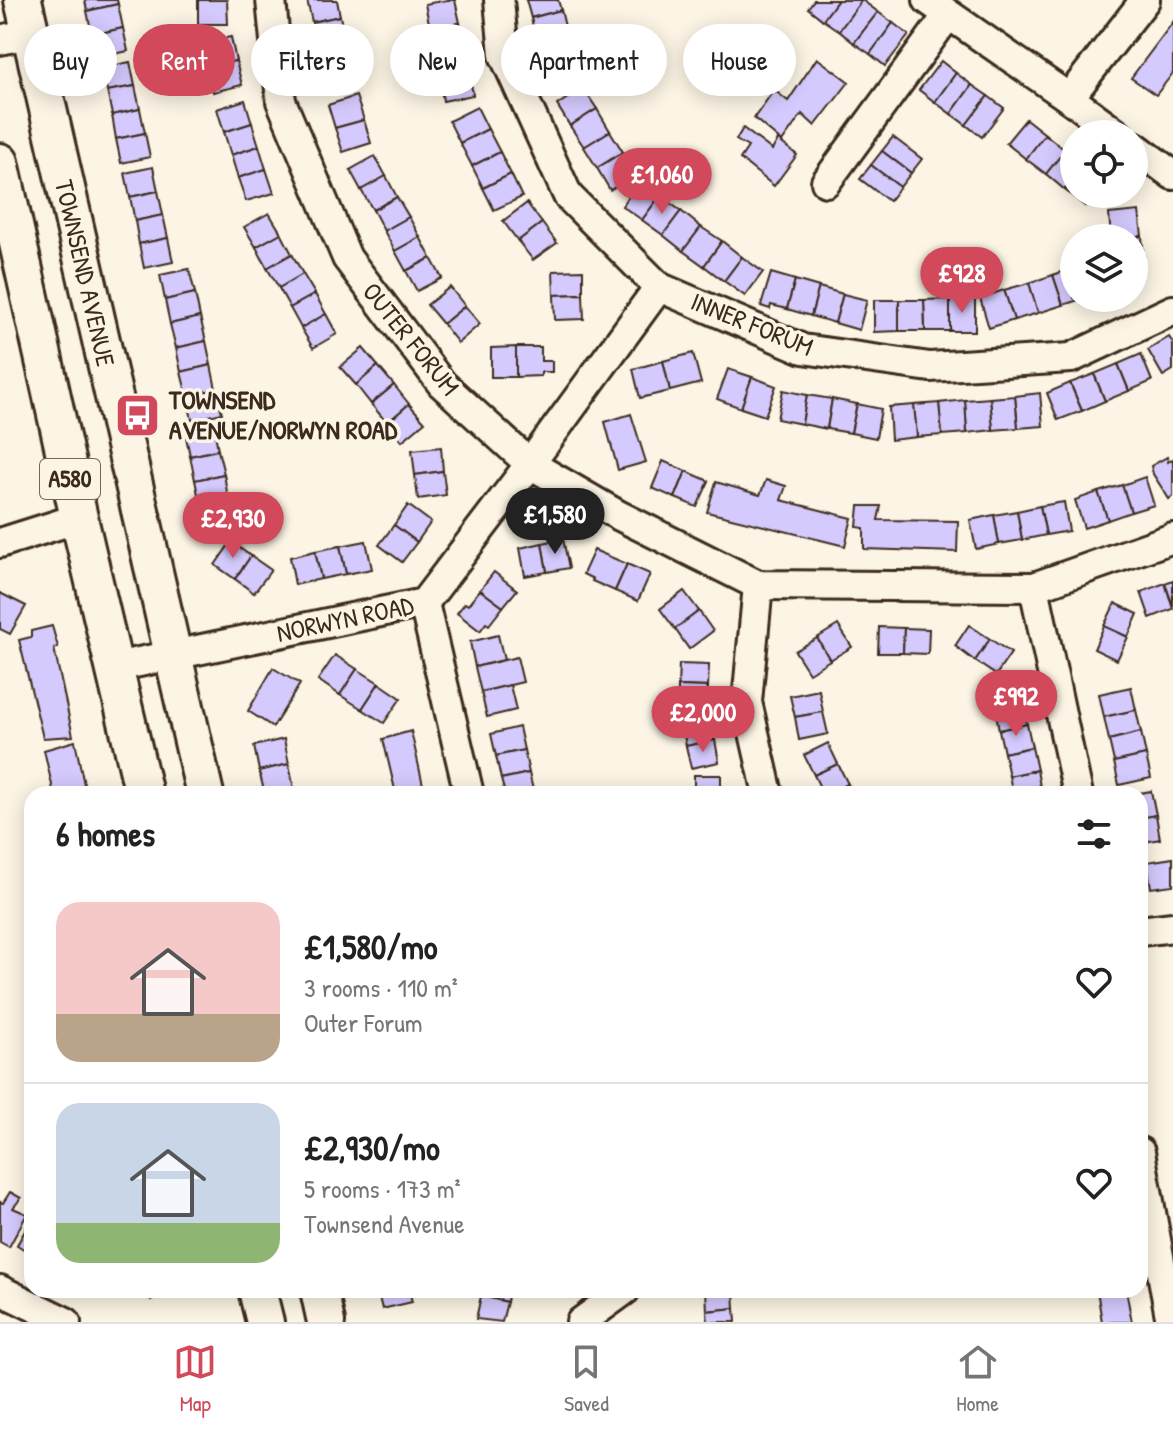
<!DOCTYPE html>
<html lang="en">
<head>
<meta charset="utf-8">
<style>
	body { margin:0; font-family:"Patrick Hand",sans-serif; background:#f6f6f6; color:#222; height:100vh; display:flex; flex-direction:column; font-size:30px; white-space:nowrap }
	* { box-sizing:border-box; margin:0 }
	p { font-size:26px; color:#767676 }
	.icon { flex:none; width:44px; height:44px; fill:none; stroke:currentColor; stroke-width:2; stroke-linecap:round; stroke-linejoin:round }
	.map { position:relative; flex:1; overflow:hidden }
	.side { position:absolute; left:24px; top:786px; width:1124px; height:512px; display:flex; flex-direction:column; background:#fff; border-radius:24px; box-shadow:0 4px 20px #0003 }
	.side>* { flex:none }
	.guide { position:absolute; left:24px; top:24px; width:1126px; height:72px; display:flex; gap:16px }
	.fabs { position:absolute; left:1060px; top:120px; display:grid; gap:16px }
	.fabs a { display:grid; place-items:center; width:88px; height:88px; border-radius:50%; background:#fff; box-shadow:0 4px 20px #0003; font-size:40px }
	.price { position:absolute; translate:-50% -68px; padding:0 18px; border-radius:28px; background:#d1495b; color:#fff; font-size:26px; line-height:52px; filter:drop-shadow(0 2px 4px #0008) }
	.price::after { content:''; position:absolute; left:50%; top:48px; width:24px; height:18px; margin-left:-12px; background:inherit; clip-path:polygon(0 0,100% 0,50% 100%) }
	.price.selected { background:#222; color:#fff }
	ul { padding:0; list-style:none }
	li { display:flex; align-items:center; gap:24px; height:200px; padding:0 32px }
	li+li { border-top:2px solid #e0e0e0 }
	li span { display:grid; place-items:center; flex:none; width:224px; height:160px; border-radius:24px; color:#555 }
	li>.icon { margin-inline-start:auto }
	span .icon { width:96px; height:96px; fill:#fffc; stroke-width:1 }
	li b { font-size:34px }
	h2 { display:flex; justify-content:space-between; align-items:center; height:96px; padding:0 32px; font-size:34px }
	.chip { padding:0 28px; border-radius:36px; background:#fff; box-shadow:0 4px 20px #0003; font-size:28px; line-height:72px }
	.chip.selected { background:#d1495b; color:#fff }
	.tabs { display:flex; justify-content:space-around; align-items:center; height:112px; border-top:2px solid #e0e0e0; background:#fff; font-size:22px; color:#767676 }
	.tabs a { display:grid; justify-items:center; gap:4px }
	.tabs .selected { color:#d1495b }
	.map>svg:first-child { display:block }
	.building { fill:#d5cafd; stroke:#3b2a1e; stroke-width:2 }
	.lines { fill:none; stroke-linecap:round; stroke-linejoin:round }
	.minor-casing { stroke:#3b2a1e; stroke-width:34 }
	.major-casing { stroke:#3b2a1e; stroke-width:42 }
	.minor { stroke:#fcf5e5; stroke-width:28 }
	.major { stroke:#fcf5e5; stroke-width:36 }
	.labels { text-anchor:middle; stroke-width:7; stroke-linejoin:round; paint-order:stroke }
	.shield { fill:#fcf5e5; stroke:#75675a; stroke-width:2 }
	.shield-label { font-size:24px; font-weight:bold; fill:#3b2a1e }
	.street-label { font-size:26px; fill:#3b2a1e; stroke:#fcf5e5 }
	.poi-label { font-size:26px; font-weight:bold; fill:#3b2a1e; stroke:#fcf5e5; text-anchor:start }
</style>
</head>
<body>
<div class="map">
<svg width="1173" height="1322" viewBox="0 0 1173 1322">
	<rect width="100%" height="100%" fill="#fcf5e5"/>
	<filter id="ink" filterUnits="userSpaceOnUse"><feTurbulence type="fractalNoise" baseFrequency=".0125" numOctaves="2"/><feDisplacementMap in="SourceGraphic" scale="16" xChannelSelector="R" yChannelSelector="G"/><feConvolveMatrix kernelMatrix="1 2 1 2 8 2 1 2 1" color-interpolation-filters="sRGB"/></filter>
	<g filter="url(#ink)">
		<g class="building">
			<polygon points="85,0 117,0 118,4 87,11"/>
			<polygon points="198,0 227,0 228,24 198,24"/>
			<polygon points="307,0 337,0 340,16 312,22"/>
			<polygon points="447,0 455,0 460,23 430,28 425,4"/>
			<polygon points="526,0 558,0 561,10 531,18"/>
			<polygon points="814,0 838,0 823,20 808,8"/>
			<polygon points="838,0 862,0 839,31 823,20"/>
			<polygon points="862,0 878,12 854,43 839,31"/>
			<polygon points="118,4 123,28 92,35 87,11"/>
			<polygon points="561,10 567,35 537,43 531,18"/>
			<polygon points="878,12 893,23 870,54 854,43"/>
			<polygon points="340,16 345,40 316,46 312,22"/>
			<polygon points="1173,22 1173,73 1156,95 1131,78"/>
			<polygon points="460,23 464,47 434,52 430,28"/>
			<polygon points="893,23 909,35 885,66 870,54"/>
			<polygon points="123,28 128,51 97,58 92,35"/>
			<polygon points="567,35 574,60 544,68 537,43"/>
			<polygon points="231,37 236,61 207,67 202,43"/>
			<polygon points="345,40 349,64 320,69 316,46"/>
			<polygon points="464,47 469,71 439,77 434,52"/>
			<polygon points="817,58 849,82 815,126 802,114 782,142 754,118 774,90 788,101"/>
			<polygon points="574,60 581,85 551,93 544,68"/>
			<polygon points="236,61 242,85 213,92 207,67"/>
			<polygon points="941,61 956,73 935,102 919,90"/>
			<polygon points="130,62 135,86 107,91 102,68"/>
			<polygon points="349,64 353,88 325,93 320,69"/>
			<polygon points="469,71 473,95 443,101 439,77"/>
			<polygon points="956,73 972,85 951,114 935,102"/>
			<polygon points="972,85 988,96 966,125 951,114"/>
			<polygon points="135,86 140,109 112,115 107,91"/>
			<polygon points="583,88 597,109 570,126 557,105"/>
			<polygon points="356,96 364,120 335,128 328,105"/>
			<polygon points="988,96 1004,108 982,137 966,125"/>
			<polygon points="245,100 252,123 224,132 217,109"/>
			<polygon points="477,107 488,129 460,143 449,121"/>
			<polygon points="140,109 145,133 116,139 112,115"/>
			<polygon points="597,109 610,131 584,147 570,126"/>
			<polygon points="1026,119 1045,134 1026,159 1006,143"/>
			<polygon points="364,120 371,143 343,152 335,128"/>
			<polygon points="252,123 259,146 231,155 224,132"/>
			<polygon points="743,128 772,150 778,140 797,155 774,186 740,159 748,147 736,140"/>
			<polygon points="488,129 500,152 472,166 460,143"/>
			<polygon points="610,131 623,152 597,168 584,147"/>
			<polygon points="145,133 150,157 121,163 116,139"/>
			<polygon points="1045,134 1065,150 1046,174 1026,159"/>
			<polygon points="893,137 922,159 911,173 882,151"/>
			<polygon points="259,146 266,169 238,178 231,155"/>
			<polygon points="1065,150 1074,156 1074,179 1065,190 1046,174"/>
			<polygon points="882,151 911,173 900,187 871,165"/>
			<polygon points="500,152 511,174 483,188 472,166"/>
			<polygon points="623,152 637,174 610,190 597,168"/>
			<polygon points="375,156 386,176 361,190 350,170"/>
			<polygon points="871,165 900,187 889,201 860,179"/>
			<polygon points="153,167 158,191 130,197 125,173"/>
			<polygon points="266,169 274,193 246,201 238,178"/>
			<polygon points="511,174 522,197 494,210 483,188"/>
			<polygon points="386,176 397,197 373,210 361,190"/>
			<polygon points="1074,179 1074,194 1094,194 1085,206 1065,190"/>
			<polygon points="640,181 660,196 642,220 622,206"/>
			<polygon points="158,191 163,215 135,221 130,197"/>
			<polygon points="660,196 681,211 663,235 642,220"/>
			<polygon points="397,197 409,217 384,231 373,210"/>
			<polygon points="527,203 542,223 518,241 503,221"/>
			<polygon points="681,211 701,227 683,251 663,235"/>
			<polygon points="1139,211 1142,236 1111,238 1109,214"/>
			<polygon points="269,213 281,233 256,247 244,227"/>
			<polygon points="163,215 168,238 139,244 135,221"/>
			<polygon points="409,217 420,237 395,251 384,231"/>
			<polygon points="542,223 557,243 533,260 518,241"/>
			<polygon points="701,227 722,241 704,266 683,251"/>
			<polygon points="281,233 292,254 267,268 256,247"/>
			<polygon points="1142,236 1144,260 1134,261 1134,238 1126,238"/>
			<polygon points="420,237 431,258 406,271 395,251"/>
			<polygon points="168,238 173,262 144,268 139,244"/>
			<polygon points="722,241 742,257 724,281 704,266"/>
			<polygon points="292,254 303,274 279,288 267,268"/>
			<polygon points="742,257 763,272 745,296 724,281"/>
			<polygon points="431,258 442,278 417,291 406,271"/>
			<polygon points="1074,268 1074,298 1085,298 1063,305 1053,275"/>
			<polygon points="189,269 195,293 165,300 160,275"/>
			<polygon points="583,270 583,294 554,295 553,271"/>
			<polygon points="771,273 795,280 787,309 771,305 770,309 761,306"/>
			<polygon points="303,274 315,294 290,308 279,288"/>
			<polygon points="1053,275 1063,305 1038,313 1029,283"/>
			<polygon points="795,280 819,287 811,316 787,309"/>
			<polygon points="1029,283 1038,313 1014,320 1004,290"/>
			<polygon points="450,287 465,306 443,324 427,305"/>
			<polygon points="819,287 843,294 835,323 811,316"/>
			<polygon points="1004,290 1014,320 989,328 980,298"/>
			<polygon points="195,293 200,317 170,324 165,300"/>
			<polygon points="315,294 326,314 301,328 290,308"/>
			<polygon points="583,294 584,319 555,320 554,295"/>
			<polygon points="843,294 867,300 859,330 835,323"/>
			<rect x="950" y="299" width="25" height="32"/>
			<polygon points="950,299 950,331 925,331 924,300"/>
			<polygon points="874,300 899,300 899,331 874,332"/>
			<polygon points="899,300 924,300 925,331 899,331"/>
			<polygon points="465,306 480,324 458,343 443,324"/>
			<polygon points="326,314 337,334 313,348 301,328"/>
			<polygon points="200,317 206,341 176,348 170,324"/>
			<polygon points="1169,337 1173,343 1173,370 1163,376 1148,350"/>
			<polygon points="206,341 211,365 181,372 176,348"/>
			<polygon points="516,347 541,347 541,361 552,361 552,372 541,372 541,376 516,377"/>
			<polygon points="516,347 516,377 491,377 491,348"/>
			<polygon points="363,348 378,366 356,385 340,367"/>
			<polygon points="693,353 701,383 670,391 663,361"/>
			<polygon points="1141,354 1152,381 1129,391 1118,364"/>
			<polygon points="663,361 670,391 640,398 633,369"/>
			<polygon points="1118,364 1129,391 1105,401 1094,374"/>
			<polygon points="211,365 216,389 187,396 181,372"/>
			<polygon points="378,366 394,385 371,404 356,385"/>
			<polygon points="728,369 752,377 741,408 717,399"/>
			<polygon points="1094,374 1105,401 1082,411 1070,383"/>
			<polygon points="752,377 776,386 765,416 741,408"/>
			<polygon points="1070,383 1082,411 1058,420 1047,393"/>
			<polygon points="394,385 409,404 387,423 371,404"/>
			<polygon points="216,389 222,413 192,420 187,396"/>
			<polygon points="783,390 807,395 802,424 777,419"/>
			<polygon points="1040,393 1043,426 1018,428 1015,396"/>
			<polygon points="807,395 832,399 827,429 802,424"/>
			<polygon points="1015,396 1018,428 993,430 990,398"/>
			<polygon points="990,398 993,430 967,433 965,400"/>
			<polygon points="832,399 857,404 851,433 827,429"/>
			<polygon points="965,400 967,433 942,435 939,403"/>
			<polygon points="939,403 942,435 917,437 914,405"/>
			<polygon points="409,404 425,422 402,441 387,423"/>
			<polygon points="857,404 881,409 876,438 851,433"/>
			<polygon points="914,405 917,437 891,440 889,407"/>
			<polygon points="631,414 646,462 618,470 605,422"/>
			<polygon points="214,427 218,450 190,456 185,432"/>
			<polygon points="441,447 443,471 415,475 412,450"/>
			<polygon points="218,450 224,474 195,480 190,456"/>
			<polygon points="1167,457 1168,462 1173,459 1173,496 1169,499 1153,474 1151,466"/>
			<polygon points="663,461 686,471 675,498 652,488"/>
			<polygon points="443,471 446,495 418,499 415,475"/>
			<polygon points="686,471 709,481 697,507 675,498"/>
			<polygon points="224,474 228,498 200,504 195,480"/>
			<polygon points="1145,477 1154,505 1131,512 1122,485"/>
			<polygon points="766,480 786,486 781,500 852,518 845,546 707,512 716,482 760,495"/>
			<polygon points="1122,485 1131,512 1108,520 1098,492"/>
			<polygon points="1098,492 1108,520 1084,528 1075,500"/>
			<polygon points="228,498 233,521 204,527 200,504"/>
			<polygon points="1064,502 1069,531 1046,535 1040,506"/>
			<polygon points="408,505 431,522 417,542 394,525"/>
			<polygon points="859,506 881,506 878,520 958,521 957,552 864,549 864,528 857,527"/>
			<polygon points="1040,506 1046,535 1022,540 1017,511"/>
			<polygon points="1017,511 1022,540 999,544 994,515"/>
			<polygon points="994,515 999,544 976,549 970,520"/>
			<polygon points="394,525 417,542 402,562 379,545"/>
			<polygon points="563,539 569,568 547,572 542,543"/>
			<polygon points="366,541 372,569 346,574 340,546"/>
			<polygon points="231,542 251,556 235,579 215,565"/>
			<polygon points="542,543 547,572 525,576 520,548"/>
			<polygon points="340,546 346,574 321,579 315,551"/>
			<polygon points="594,550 627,564 615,591 592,581 593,579 583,574"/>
			<polygon points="315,551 321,579 295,585 290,557"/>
			<polygon points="251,556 271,570 254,593 235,579"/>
			<polygon points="627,564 650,574 638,601 615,591"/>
			<polygon points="494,572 517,590 503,607 480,590"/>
			<polygon points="1173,580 1173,606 1165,583"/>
			<polygon points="1165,583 1173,609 1150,618 1141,592"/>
			<polygon points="480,590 503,607 489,625 486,623 480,631 457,613 465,603 468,605"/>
			<polygon points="684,591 699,611 675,629 660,609"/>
			<polygon points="0,593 26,606 10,634 0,629"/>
			<polygon points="1115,603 1138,614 1128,637 1104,626"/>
			<polygon points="699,611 713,631 689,649 675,629"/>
			<polygon points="838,625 852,647 830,660 817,638"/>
			<polygon points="969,625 990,639 975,661 955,646"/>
			<polygon points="52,626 58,647 54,648 73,736 43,738 19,640 31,637 31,631"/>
			<polygon points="1104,626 1128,637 1117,660 1094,649"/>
			<polygon points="879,627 904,628 903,653 878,653"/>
			<polygon points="904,628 929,629 928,654 903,653"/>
			<polygon points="498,635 504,660 475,667 470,642"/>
			<polygon points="817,638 830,660 809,673 795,651"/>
			<polygon points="990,639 1011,653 996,675 975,661"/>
			<polygon points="335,655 357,669 340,695 318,680"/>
			<polygon points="517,657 523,682 481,692 475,667"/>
			<polygon points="679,664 709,665 708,687 678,686"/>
			<polygon points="273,668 300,684 273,727 248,711"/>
			<polygon points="357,669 379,683 362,709 340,695"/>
			<polygon points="1018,679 1022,702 995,707 990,685"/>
			<polygon points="379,683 401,698 384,723 362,709"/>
			<polygon points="510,685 516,710 487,717 481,692"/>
			<polygon points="678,686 708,687 707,710 678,708"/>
			<polygon points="1131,687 1136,710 1104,717 1099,694"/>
			<polygon points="819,690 823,712 795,717 790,696"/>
			<polygon points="1022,702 1027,724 999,730 995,707"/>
			<polygon points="1136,710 1141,732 1109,740 1104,717"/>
			<polygon points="823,712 828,734 799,740 795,717"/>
			<polygon points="710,718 715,740 686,746 682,724"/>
			<polygon points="1027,724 1032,747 1004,753 999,730"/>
			<polygon points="519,727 524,750 496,756 491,734"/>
			<polygon points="411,731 425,794 396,794 383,739"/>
			<polygon points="1141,732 1146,755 1114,762 1109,740"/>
			<polygon points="284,739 289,764 259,771 254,746"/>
			<polygon points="715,740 719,762 691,768 686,746"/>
			<polygon points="75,741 86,794 54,794 44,750"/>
			<polygon points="828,743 838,764 814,775 804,755"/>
			<polygon points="1032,747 1037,770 1009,776 1004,753"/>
			<polygon points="524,750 529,773 501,779 496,756"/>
			<polygon points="1146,755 1151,778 1119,785 1114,762"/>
			<polygon points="289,764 294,789 265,794 259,771"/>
			<polygon points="838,764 848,784 828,794 823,794 814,775"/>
			<polygon points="1037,770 1041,792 1013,794 1009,776"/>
			<polygon points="529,773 534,794 505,794 501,779"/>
			<rect x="694" y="775" width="27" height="19"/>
			<polygon points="848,784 852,794 828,794"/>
			<polygon points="1151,791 1156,815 1140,818 1140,794 1134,794"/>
			<polygon points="1156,815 1160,839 1140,843 1140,818"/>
			<polygon points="1173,858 1173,885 1151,888 1147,862"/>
			<polygon points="10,1192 21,1198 13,1208 27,1214 9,1247 0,1242 0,1202 3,1203"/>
			<polygon points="32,1218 32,1254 17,1245"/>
			<polygon points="144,1290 166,1290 151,1300"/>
			<polygon points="377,1290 409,1290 412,1302 382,1309"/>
			<polygon points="482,1290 509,1290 507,1302 481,1296"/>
			<polygon points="706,1290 734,1290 735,1308 707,1311"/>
			<polygon points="1097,1290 1126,1290 1132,1322 1102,1322"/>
			<polygon points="481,1296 507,1302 502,1322 476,1319"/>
			<polygon points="735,1308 736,1322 708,1322 707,1311"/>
		</g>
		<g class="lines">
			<defs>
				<g id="minor">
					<polyline points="271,0 281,101 347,258 442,384 530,464 618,515 758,585 1034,587 1173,538"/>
					<polyline points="499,0 504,55 568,196 659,287 803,349 930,367 1071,358 1173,310"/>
					<polyline points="928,0 1069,98 1118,134"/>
					<polyline points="0,40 30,33"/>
					<polyline points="1069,98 1145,0"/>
					<polyline points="1134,146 1173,175"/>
					<polyline points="826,182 948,15"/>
					<polyline points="0,543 79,518"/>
					<polyline points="758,585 747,702 768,794"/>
					<polyline points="1034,587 1078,794"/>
					<polyline points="424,603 469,794"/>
					<polyline points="115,667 424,603 530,464 659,287"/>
					<polyline points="1140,931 1173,927"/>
					<polyline points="1140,1152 1171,1322"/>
					<polyline points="0,1290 66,1322"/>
					<polyline points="581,1322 625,1290"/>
				</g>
				<g id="major">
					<polyline points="23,0 205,794"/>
					<polyline points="0,162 79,518 144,794"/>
					<polyline points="257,1290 265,1322"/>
					<polyline points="319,1290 326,1322"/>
				</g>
			</defs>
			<use href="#minor" class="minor-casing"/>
			<use href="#major" class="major-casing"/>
			<use href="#minor" class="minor"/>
			<use href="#major" class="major"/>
		</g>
	</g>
	<defs>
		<symbol id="bus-square" viewBox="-11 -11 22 22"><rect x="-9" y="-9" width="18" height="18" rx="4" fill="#d1495b" stroke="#fcf5e5"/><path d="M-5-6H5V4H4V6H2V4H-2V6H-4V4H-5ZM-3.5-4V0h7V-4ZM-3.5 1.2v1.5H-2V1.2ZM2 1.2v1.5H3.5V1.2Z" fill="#fff"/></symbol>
	</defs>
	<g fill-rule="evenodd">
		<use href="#bus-square" x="112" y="390" width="51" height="51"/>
	</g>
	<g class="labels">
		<rect class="shield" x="40" y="459" width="60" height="40" rx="6"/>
		<g class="shield-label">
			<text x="70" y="487">A580</text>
		</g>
		<g class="street-label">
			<text transform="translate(85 273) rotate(77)" y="9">TOWNSEND AVENUE</text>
			<text transform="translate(752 324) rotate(22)" y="9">INNER FORUM</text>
			<text transform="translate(411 339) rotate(51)" y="9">OUTER FORUM</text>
			<text transform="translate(345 619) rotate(-12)" y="9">NORWYN ROAD</text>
		</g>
		<g class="poi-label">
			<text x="169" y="409">TOWNSEND<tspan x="169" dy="30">AVENUE/NORWYN ROAD</tspan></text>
		</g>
	</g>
</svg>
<div class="fabs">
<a><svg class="icon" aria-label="locate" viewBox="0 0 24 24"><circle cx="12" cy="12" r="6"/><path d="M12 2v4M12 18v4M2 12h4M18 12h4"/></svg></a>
<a><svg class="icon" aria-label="layers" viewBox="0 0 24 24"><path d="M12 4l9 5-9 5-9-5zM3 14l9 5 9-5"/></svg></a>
</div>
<b class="price" style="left:662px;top:216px">£1,060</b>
<b class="price" style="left:962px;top:315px">£928</b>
<b class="price selected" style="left:555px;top:556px">£1,580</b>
<b class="price" style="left:233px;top:560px">£2,930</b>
<b class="price" style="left:1016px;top:738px">£992</b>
<b class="price" style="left:703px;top:754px">£2,000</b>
<div class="guide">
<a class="chip">Buy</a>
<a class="chip selected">Rent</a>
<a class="chip">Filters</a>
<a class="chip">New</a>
<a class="chip">Apartment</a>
<a class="chip">House</a>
</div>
<section class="side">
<h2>6 homes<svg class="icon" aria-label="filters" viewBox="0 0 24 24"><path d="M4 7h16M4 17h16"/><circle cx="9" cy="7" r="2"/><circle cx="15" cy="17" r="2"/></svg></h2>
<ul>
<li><span style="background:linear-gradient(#f6c9c9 70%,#b9a48a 0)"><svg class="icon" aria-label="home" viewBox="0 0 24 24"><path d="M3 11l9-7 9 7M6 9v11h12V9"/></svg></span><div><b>£1,580/mo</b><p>3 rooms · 110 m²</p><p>Outer Forum</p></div><svg class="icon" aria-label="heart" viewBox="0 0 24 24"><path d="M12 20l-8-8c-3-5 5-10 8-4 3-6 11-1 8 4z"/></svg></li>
<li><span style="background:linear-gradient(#c9d6e8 75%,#8fb573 0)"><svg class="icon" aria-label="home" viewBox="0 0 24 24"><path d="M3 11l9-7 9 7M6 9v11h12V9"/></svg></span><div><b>£2,930/mo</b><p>5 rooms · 173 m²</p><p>Townsend Avenue</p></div><svg class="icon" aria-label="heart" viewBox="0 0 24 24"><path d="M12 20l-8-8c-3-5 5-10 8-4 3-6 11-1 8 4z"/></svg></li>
</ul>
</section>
</div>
<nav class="tabs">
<a class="selected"><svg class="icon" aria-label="map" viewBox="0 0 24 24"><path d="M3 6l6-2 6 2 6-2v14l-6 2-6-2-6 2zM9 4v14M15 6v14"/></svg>Map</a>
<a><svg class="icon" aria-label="saved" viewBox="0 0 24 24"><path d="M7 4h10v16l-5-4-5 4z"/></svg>Saved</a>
<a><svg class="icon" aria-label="home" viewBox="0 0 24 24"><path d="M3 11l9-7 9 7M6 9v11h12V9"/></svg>Home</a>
</nav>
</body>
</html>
